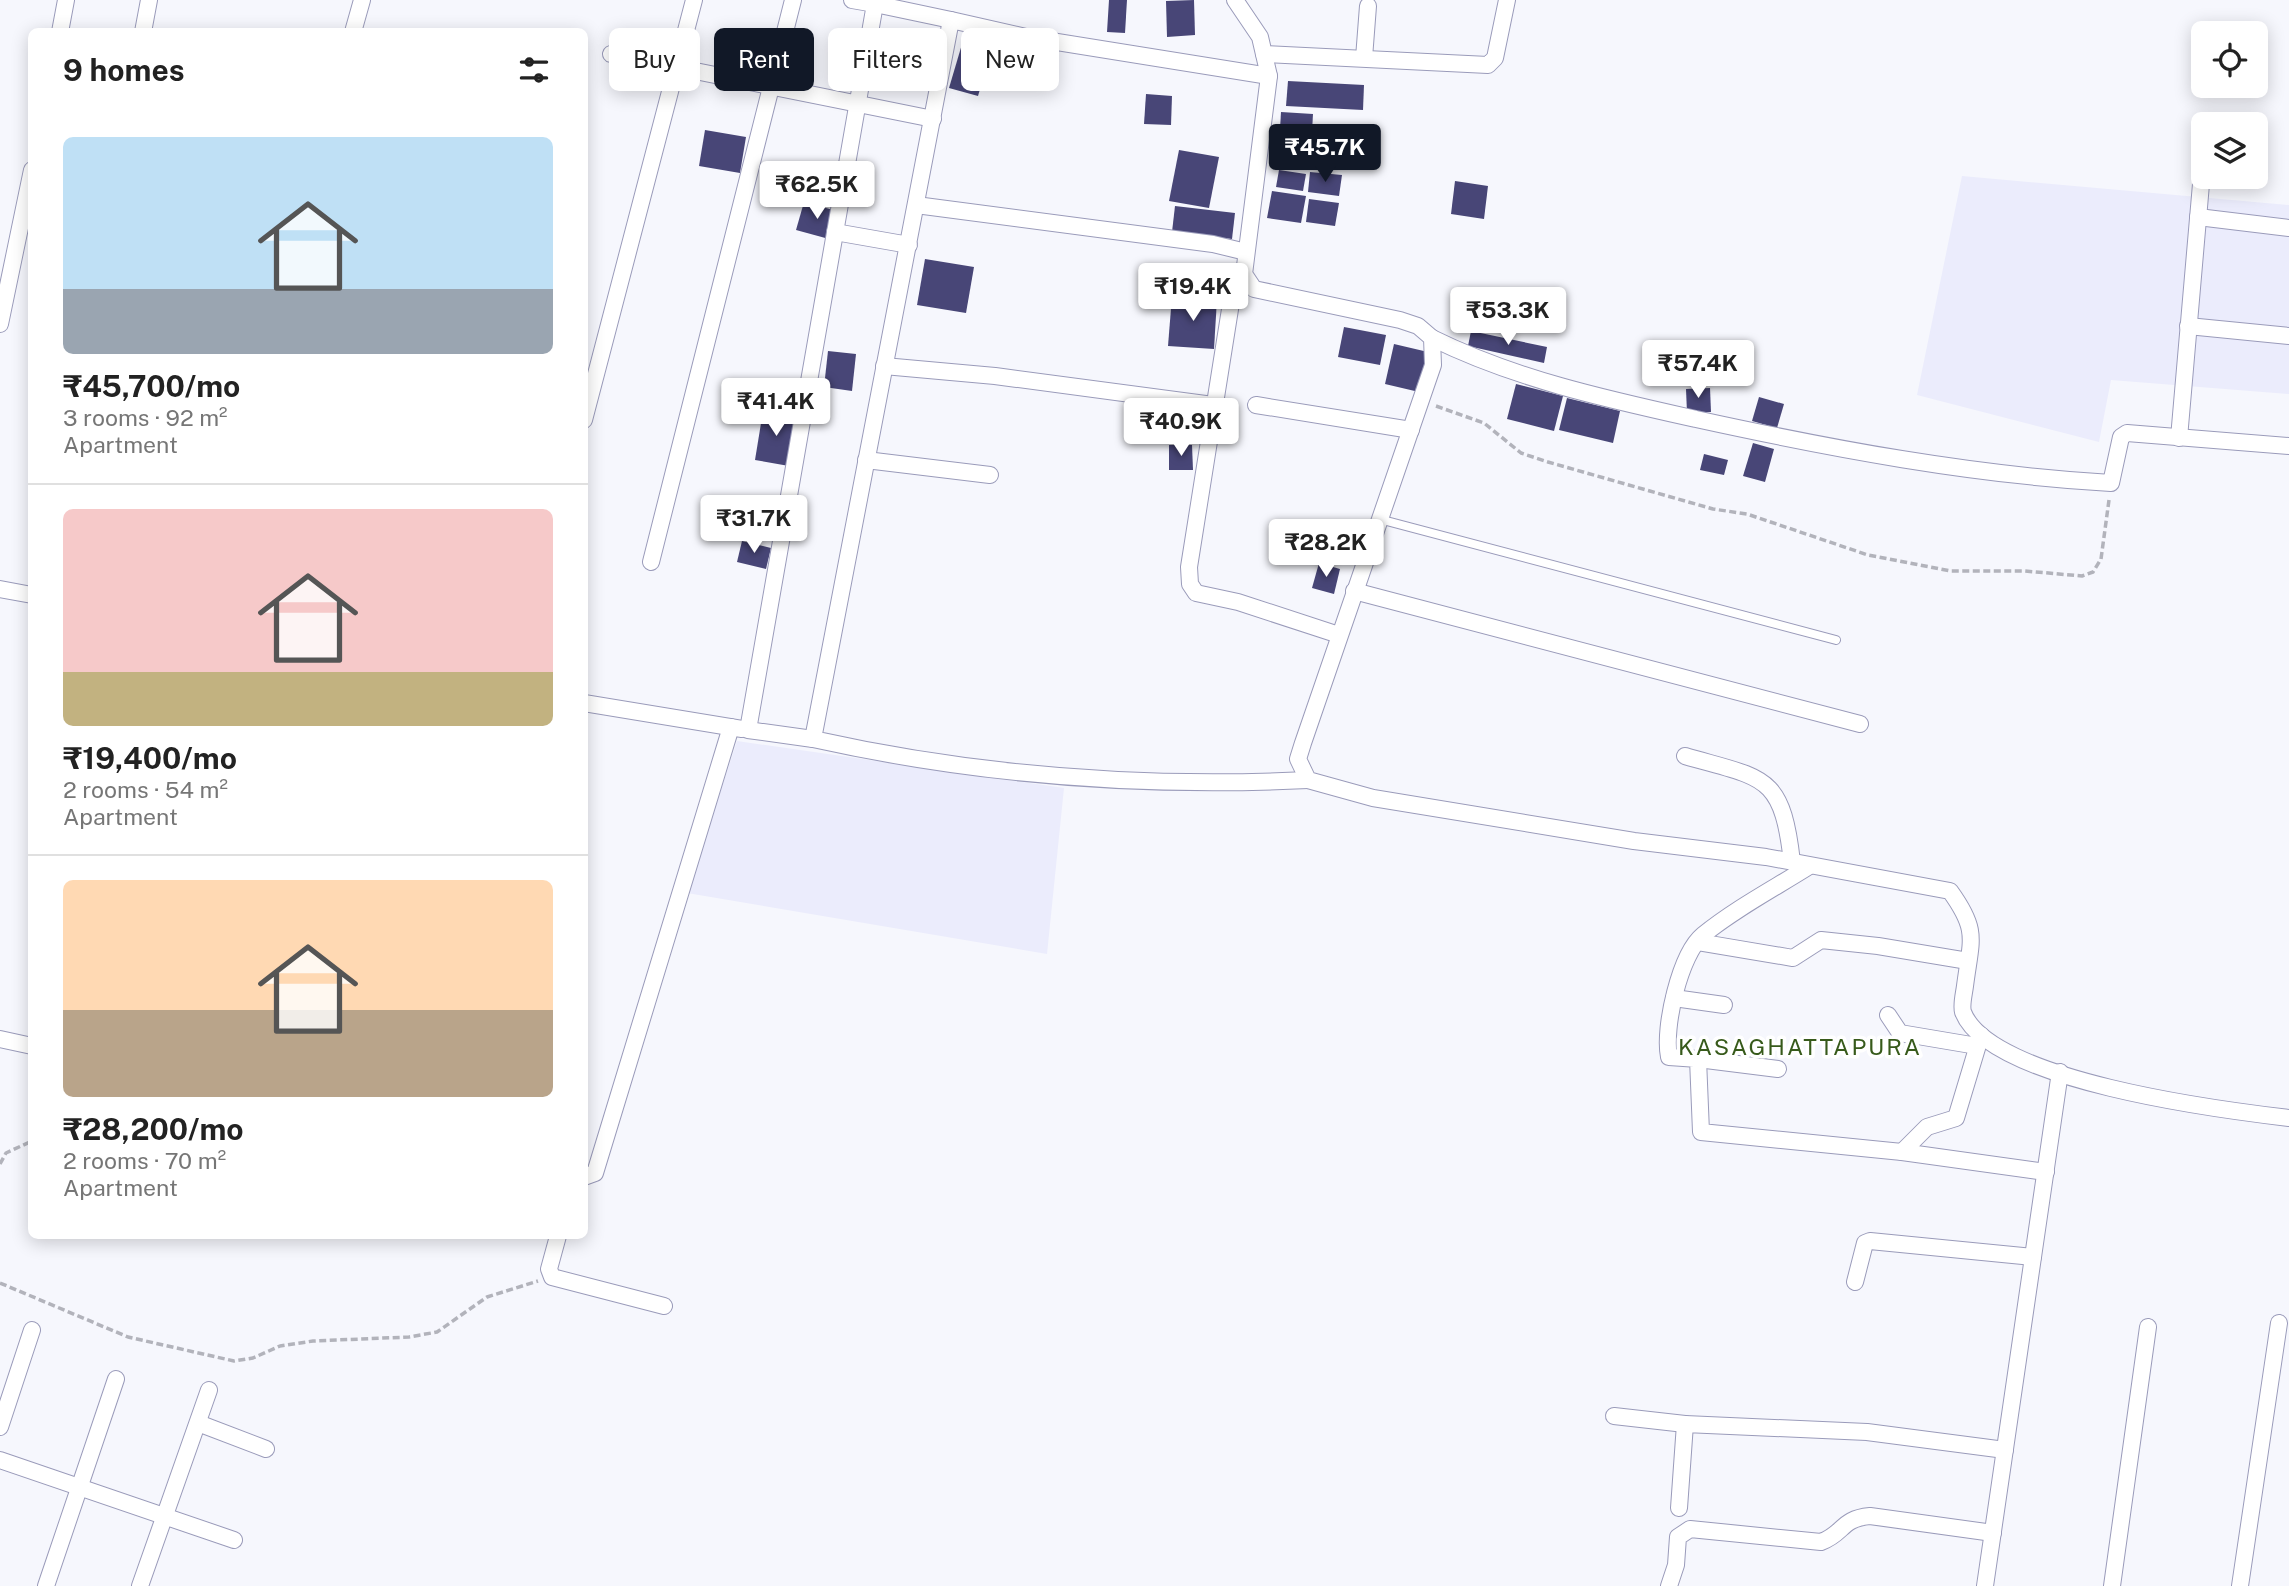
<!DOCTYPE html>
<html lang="en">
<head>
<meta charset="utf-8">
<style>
	body { margin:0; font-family:"Public Sans",sans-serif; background:#f6f6f6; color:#222; height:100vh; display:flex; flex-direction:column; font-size:26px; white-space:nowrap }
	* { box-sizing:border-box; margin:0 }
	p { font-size:23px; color:#767676 }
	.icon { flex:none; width:38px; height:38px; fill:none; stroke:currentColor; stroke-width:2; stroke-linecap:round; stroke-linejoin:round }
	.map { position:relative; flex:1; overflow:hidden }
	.side { position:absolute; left:28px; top:28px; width:560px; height:1211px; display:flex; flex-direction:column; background:#fff; border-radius:10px; box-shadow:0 4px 18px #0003 }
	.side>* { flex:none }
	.banner { position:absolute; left:609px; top:28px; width:665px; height:63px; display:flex; gap:14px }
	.controls { position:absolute; left:2191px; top:21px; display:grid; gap:14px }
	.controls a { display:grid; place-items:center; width:77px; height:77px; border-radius:10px; background:#fff; box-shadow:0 4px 18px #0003; font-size:35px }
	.price { position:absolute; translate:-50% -60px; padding:0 16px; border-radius:7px; background:#fff; color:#222; font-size:23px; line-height:46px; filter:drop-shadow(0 2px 4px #0008) }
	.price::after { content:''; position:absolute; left:50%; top:42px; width:21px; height:16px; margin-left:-10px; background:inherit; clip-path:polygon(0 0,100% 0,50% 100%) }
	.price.on { background:#111827; color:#fff }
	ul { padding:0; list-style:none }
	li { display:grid; align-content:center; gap:14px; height:371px; padding:0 35px }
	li+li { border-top:2px solid #e0e0e0 }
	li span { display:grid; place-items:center; height:217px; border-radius:10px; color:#555 }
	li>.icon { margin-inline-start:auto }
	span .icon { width:126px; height:126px; fill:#fffc; stroke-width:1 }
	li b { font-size:30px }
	h2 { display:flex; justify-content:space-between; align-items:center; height:84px; padding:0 35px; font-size:30px }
	.pill { padding:0 24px; border-radius:10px; background:#fff; box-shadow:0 4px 18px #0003; font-size:24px; line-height:63px }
	.pill.on { background:#111827; color:#fff }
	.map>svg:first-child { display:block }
	.built { fill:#ebecfc }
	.building { fill:#484677 }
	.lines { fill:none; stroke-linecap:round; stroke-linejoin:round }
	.lane-casing { stroke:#9a9bba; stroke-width:10 }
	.street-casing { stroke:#9a9bba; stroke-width:18 }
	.path { stroke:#b2b3bb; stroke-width:3.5; stroke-dasharray:7 3.5; stroke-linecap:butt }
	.lane { stroke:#fff; stroke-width:8 }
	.street { stroke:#fff; stroke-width:16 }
	.labels { text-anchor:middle; stroke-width:7; stroke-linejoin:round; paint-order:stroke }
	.quarter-label { font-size:23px; letter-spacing:2px; fill:#375a1b; stroke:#fff }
</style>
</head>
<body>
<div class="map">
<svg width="2289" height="1586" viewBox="0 0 2289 1586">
	<rect width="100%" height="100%" fill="#f6f7fd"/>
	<g class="built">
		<polygon points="1962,176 2289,205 2289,394 2111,380 2099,442 1917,395"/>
		<polygon points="737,741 1064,788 1047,954 687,893"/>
	</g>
	<g class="building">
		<polygon points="1109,0 1127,0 1125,33 1107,32"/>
		<polygon points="1194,0 1195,35 1167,37 1166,1"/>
		<polygon points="965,34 994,42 978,96 949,88"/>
		<polygon points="996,49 1024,54 1020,75 992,69"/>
		<polygon points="1288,81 1364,85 1363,110 1286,106"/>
		<polygon points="1146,94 1172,96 1171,125 1144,124"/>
		<polygon points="1281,112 1313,114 1311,149 1279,147"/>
		<polygon points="705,130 746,137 740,173 699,166"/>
		<polygon points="1179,150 1219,157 1209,208 1169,201"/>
		<polygon points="1279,170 1306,174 1303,191 1276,187"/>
		<polygon points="1310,172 1342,175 1339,196 1308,192"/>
		<polygon points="1455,181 1488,186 1484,219 1451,214"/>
		<polygon points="1272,191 1306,196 1301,223 1267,218"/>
		<polygon points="1309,199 1339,203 1335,226 1306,222"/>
		<polygon points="804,202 837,211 829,239 796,230"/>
		<polygon points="1175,206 1235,213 1232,239 1172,232"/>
		<polygon points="925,259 974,267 966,313 917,305"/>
		<polygon points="1172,296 1217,299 1214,349 1168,346"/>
		<polygon points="1344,327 1386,335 1380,365 1338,357"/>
		<polygon points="1471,331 1547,347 1544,363 1468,346"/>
		<polygon points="1394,344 1428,352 1419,392 1385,384"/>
		<polygon points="828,351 856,354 852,391 824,387"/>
		<polygon points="1516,384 1563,396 1554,431 1507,419"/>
		<polygon points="1710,388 1711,412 1687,413 1686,389"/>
		<polygon points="1759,397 1784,404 1777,428 1752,421"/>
		<polygon points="1567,398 1620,411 1613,443 1559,430"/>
		<polygon points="763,411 797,416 789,466 755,460"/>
		<polygon points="1753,443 1774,449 1765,482 1743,476"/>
		<polygon points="1169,445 1192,445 1193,470 1169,470"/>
		<polygon points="1704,454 1728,460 1724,475 1700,470"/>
		<polygon points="742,541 771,548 766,569 737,562"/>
		<polygon points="1319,563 1340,569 1334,594 1312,588"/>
	</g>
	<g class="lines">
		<defs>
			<polyline id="lane" points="1379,519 1836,640"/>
			<g id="street">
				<polyline points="852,0 875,4"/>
				<path d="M 1235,0 L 1260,37 L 1269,76 L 1244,274 L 1254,289 L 1400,320 L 1418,326 L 1432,338 L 1433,365 L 1303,743 L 1298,759 L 1308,780 L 1373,798 L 1634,841 L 1766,857 L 1950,891 C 1979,931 1971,939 1965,986 C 1964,994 1961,1005 1963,1012 C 1989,1081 2221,1110 2289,1118"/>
				<polyline points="60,32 66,0"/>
				<polyline points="143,32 149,0"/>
				<polyline points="353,32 362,0"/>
				<polyline points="611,54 933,119"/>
				<polyline points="1264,54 1488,65 1495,58 1507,0"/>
				<polyline points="1364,58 1368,6"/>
				<path d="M 1269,76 L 1026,37 L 951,20 L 813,739 C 975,775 1142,788 1308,780"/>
				<polyline points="916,205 1213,244 1246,252"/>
				<polyline points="2198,217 2289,228"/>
				<polyline points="835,232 909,245"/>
				<polyline points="1244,274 1231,303 1189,567 1190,584 1196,593 1238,602 1339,635"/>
				<polyline points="0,324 32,170"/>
				<polyline points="2188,326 2289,336"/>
				<path d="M 1432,338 C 1515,379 1606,399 1696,419 C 1833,449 1972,475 2111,483 L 2121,437 L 2127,433 L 2289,446"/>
				<polyline points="884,366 995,376 1213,405"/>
				<polyline points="1256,405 1411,430"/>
				<polyline points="584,420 694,0"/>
				<polyline points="2179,438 2201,184"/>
				<polyline points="866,460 990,475"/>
				<polyline points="651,562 793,0"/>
				<polyline points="0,589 32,595"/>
				<polyline points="1354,591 1860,724"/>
				<polyline points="584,703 742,729"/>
				<polyline points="813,739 748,730 875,4 951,20"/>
				<path d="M 1685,756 C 1764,779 1782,773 1792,862"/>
				<path d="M 1808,867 C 1773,889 1735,909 1703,935 C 1680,954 1663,1028 1669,1057 L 1698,1059 L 1701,1132 L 1902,1152 L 2046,1172"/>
				<polyline points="1698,942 1793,958 1821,940 1878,946 1968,961"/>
				<polyline points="1674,998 1724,1005"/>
				<polyline points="1888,1015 1900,1033 1977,1046"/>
				<polyline points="0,1039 32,1046"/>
				<polyline points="1698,1059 1778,1069"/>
				<polyline points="1902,1152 1927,1127 1956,1118 1981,1035"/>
				<polyline points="584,1177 595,1173 731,727"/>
				<polyline points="558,1236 549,1269 552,1277 664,1306"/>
				<polyline points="1855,1282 1865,1243 1870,1241 2033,1257"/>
				<polyline points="1614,1416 1685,1424"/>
				<polyline points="198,1423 266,1449"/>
				<polyline points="0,1427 32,1330"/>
				<polyline points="0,1460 234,1540"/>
				<polyline points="1679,1508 1685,1424 1867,1432 2005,1450"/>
				<polyline points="46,1586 116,1379"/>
				<polyline points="140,1586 209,1390"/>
				<path d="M 1669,1586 L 1676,1565 L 1678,1537 L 1690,1529 L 1821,1542 C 1845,1533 1840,1519 1870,1516 L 1993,1533"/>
				<polyline points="1985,1586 2060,1072"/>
				<polyline points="2112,1586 2148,1327"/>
				<polyline points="2240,1586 2279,1323"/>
			</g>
		</defs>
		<use href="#lane" class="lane-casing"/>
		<use href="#street" class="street-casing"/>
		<g class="path">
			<polyline points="1436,406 1484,423 1521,453 1548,462 1713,509 1747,514 1868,555 1951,571 2025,571 2082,576 2093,572 2101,559 2109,500"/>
			<polyline points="0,1164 6,1153 32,1141"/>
			<polyline points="0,1283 128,1337 234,1361 253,1358 280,1346 313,1341 409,1337 437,1332 487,1297 538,1281"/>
		</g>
		<use href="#lane" class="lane"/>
		<use href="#street" class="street"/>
	</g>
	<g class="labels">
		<g class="quarter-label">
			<text x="1800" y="1055">KASAGHATTAPURA</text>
		</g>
	</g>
</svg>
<div class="controls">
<a><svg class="icon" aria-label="locate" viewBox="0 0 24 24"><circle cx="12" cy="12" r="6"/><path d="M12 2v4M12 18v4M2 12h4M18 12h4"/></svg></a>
<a><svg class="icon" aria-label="layers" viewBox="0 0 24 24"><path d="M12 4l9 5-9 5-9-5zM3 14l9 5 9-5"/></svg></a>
</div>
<b class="price on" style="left:1325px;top:184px">₹45.7K</b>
<b class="price" style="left:817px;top:221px">₹62.5K</b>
<b class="price" style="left:1193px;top:323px">₹19.4K</b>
<b class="price" style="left:1508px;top:347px">₹53.3K</b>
<b class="price" style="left:1698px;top:400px">₹57.4K</b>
<b class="price" style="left:776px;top:438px">₹41.4K</b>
<b class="price" style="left:1181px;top:458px">₹40.9K</b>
<b class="price" style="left:754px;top:555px">₹31.7K</b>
<b class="price" style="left:1326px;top:579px">₹28.2K</b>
<div class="banner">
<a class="pill">Buy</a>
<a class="pill on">Rent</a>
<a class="pill">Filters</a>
<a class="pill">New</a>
</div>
<section class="side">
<h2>9 homes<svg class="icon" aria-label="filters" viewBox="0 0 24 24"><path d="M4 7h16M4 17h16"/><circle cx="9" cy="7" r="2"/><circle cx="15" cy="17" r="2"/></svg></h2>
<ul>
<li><span style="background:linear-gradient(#bfe0f5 70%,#9aa5b1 0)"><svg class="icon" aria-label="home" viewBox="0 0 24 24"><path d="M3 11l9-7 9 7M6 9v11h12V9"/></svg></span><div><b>₹45,700/mo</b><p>3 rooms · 92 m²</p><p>Apartment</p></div></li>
<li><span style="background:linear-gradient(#f6c9c9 75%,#c2b280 0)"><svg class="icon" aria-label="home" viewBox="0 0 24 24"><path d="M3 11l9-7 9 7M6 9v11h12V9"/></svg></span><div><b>₹19,400/mo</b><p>2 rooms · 54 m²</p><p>Apartment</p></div></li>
<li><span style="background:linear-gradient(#ffd9b3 60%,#b9a48a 0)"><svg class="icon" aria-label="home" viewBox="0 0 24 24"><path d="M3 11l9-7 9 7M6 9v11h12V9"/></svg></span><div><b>₹28,200/mo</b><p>2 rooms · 70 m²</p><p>Apartment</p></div></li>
</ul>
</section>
</div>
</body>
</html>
